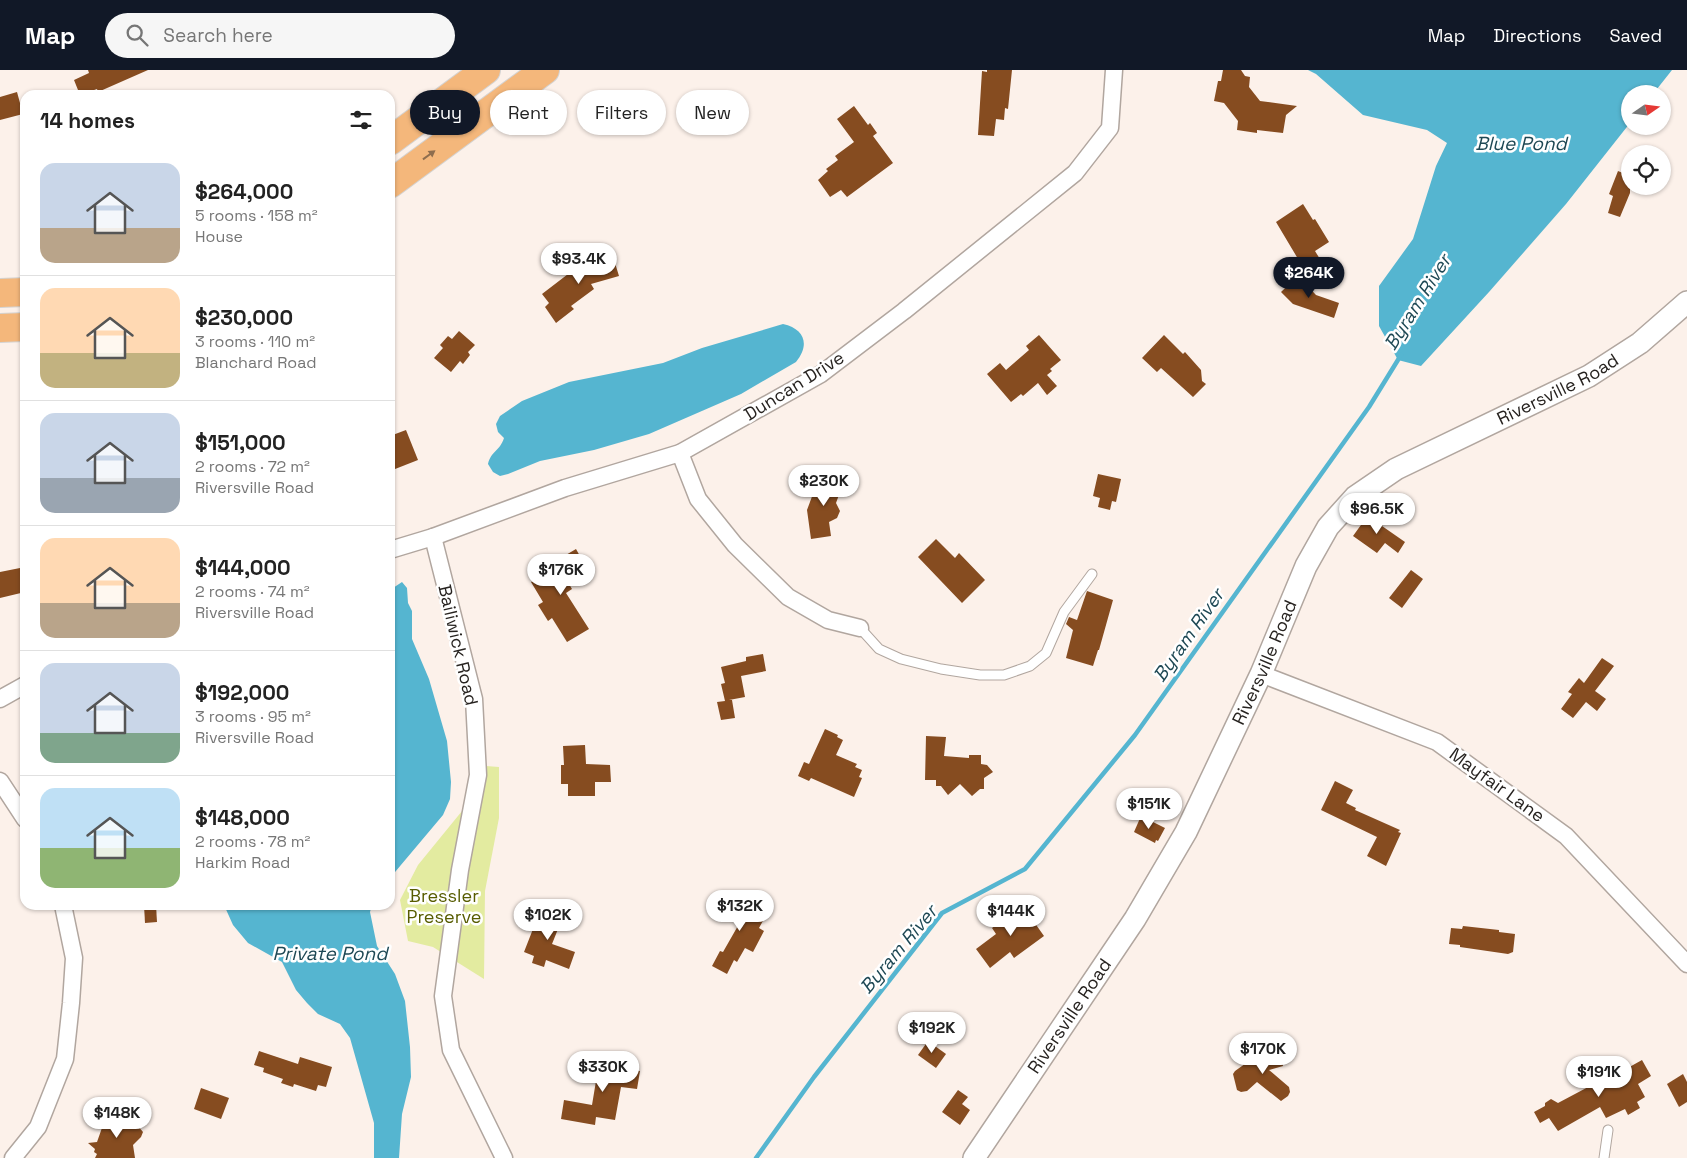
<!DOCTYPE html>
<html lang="en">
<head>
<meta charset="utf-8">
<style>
	body { margin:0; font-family:"Space Grotesk",sans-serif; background:#f6f6f6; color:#222; height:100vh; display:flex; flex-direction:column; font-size:19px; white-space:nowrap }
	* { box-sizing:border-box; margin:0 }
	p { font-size:16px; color:#767676 }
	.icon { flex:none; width:28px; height:28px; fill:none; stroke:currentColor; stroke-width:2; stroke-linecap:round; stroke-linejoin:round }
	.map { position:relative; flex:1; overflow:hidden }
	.panel { position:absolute; left:20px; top:20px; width:375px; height:820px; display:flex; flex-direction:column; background:#fff; border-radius:15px; box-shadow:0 1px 4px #0004 }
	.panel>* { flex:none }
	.guide { position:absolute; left:410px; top:20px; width:475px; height:45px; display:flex; gap:10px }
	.needle { width:32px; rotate:76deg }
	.tools { position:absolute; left:1621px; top:15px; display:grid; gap:10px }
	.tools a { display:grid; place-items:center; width:50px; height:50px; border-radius:50%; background:#fff; box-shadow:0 1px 4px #0004; font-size:25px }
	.price { position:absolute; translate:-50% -42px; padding:0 11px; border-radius:18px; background:#fff; color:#222; font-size:16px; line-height:32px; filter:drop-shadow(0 1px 2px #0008) }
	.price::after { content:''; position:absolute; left:50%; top:30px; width:15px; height:11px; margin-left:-8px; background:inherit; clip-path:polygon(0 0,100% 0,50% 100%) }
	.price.on { background:#111827; color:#fff }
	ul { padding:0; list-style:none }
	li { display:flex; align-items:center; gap:15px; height:125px; padding:0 20px }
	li+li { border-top:1px solid #e0e0e0 }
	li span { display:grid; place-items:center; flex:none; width:140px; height:100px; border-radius:15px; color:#555 }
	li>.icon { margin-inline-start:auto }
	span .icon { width:60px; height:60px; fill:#fffc; stroke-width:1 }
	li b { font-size:21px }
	h2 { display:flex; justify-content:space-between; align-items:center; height:60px; padding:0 20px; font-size:21px }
	.chip { padding:0 18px; border-radius:22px; background:#fff; box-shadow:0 1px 4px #0004; font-size:18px; line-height:45px }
	.chip.on { background:#111827; color:#fff }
	header { display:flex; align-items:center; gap:30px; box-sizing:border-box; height:70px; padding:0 25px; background:#111827; color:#fff }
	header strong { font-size:24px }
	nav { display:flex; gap:28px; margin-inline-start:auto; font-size:18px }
	.search { width:350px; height:45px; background:#f6f6f6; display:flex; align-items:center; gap:12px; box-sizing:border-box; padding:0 18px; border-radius:28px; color:#767676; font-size:19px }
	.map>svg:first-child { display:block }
	.green { fill:#e3eba0 }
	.water { fill:#55b5d0 }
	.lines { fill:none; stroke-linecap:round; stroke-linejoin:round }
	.stream { stroke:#55b5d0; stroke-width:4.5 }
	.building { fill:#864c20 }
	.service-casing { stroke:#b1a69f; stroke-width:11 }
	.minor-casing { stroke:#b1a69f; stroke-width:19 }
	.tertiary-casing { stroke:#b1a69f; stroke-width:24 }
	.motorway-casing { stroke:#d4d3d2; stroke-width:30 }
	.service { stroke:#fff; stroke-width:9 }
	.minor { stroke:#fff; stroke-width:16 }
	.tertiary { stroke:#fff; stroke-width:21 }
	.motorway { stroke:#f4b77b; stroke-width:28 }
	.oneway { fill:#8e6d4e }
	.labels { text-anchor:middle; stroke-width:5; stroke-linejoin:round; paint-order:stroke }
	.street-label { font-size:18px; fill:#272320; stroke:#fff }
	.park-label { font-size:18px; fill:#575c00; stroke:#fff }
	.water-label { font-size:19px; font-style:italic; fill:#1e4854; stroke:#fff }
</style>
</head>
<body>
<header>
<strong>Map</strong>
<div class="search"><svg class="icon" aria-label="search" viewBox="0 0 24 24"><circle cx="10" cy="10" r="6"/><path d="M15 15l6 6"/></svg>Search here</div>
<nav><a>Map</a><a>Directions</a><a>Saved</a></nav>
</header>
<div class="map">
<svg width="1687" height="1088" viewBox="0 0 1687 1088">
	<rect width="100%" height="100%" fill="#fcf1ea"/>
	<polygon class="green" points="473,695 499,697 499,748 485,821 484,909 433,877 408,871 400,830 418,795 471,730"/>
	<g class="water">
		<polygon points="1308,0 1672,0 1653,24 1630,24 1630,53 1566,134 1489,222 1421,296 1398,290 1379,256 1379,216 1413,169 1436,96 1447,73 1427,60 1363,45 1316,4"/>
		<path d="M 783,254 C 805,259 810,275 796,292 L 741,324 L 649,364 L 594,380 L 540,391 L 508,404 L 500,406 L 493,402 L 488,394 C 491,381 500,381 504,368 L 498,362 L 496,354 L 500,346 L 522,331 L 569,312 L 663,293 L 702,278 Z"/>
		<polygon points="402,512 407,518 408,533 412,541 412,569 429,609 447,671 451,712 450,729 443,745 390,808 390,520"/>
		<polygon points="224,835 372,835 370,842 377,876 395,904 405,931 410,977 411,1007 402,1044 399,1088 374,1088 374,1053 350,968 340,954 318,944 307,933 296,920 282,892 248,873 233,855"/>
	</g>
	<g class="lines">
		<polyline class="stream" points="756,1088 814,1007 942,843 1025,799 1135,665 1369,337 1401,285"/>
	</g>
	<g class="building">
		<polygon points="88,0 148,0 98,22 97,19 80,25 74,10 89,3"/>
		<polygon points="987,0 1012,0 1008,39 1005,38 1004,50 996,49 994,66 978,65 982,1 987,2"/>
		<polygon points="1223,0 1241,0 1245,6 1250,7 1249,17 1260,31 1297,36 1286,45 1283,63 1257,60 1257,63 1237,60 1238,51 1224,33 1214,31 1218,11 1221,11"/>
		<polygon points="17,22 23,44 0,50 0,27"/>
		<polygon points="854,36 868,55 870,53 877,63 873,66 893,93 847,127 841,120 830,127 818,110 828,101 826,99 838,90 835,86 854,72 837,49"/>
		<polygon points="1618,101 1630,106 1630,123 1620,147 1608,143 1613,126 1609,124"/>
		<polygon points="1303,134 1313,150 1315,149 1329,172 1315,181 1323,194 1307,204 1276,152"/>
		<polygon points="611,180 619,206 591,214 594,219 571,236 574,239 556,253 545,237 549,233 542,224 572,201 574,203 594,188 593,185"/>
		<polygon points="1298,206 1316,225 1339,233 1334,248 1293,234 1281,222"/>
		<polygon points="459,261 475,275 468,282 470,285 463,294 460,291 451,302 434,288 443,278 440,275 448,266 452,269"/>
		<polygon points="1039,265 1061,290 1050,299 1052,301 1047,305 1057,316 1047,325 1038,313 1023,326 1021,324 1011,332 987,304 1000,293 1006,300 1029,280 1026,276"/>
		<polygon points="1164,265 1183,284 1185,282 1201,300 1202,311 1206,314 1193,327 1161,298 1157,302 1142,288"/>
		<polygon points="406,360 418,390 390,401 390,366"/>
		<polygon points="1098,404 1121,409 1116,432 1112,431 1110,440 1098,437 1100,428 1093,426"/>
		<polygon points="820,405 843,414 836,433 840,441 837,448 829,452 831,466 811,469 807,440"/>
		<polygon points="1371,441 1385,452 1382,456 1405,472 1398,483 1385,473 1377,483 1353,466"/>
		<polygon points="936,469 955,488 959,483 985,510 962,533 918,487"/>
		<polygon points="576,479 586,497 566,509 572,519 566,523 589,559 567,572 552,548 548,551 538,535 543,532 531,512 557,496 554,492"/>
		<polygon points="25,497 25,522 0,528 0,502"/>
		<polygon points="1411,500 1423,509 1402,538 1389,528"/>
		<polygon points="1087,521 1113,530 1099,580 1098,580 1093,596 1066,588 1073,560 1066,554 1069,547 1077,550"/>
		<polygon points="763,584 766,601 741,606 745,627 729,630 732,630 735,648 721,650 717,632 725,631 721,614 725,613 721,597 746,591 746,587"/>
		<polygon points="1602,588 1614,596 1595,621 1606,629 1597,641 1586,632 1573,648 1561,639 1572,624 1568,622 1579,608 1584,613"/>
		<polygon points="825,659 838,665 837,667 843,670 836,685 857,694 855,697 862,700 859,707 862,708 854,727 811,708 809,711 798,706 804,692 809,694"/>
		<polygon points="926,666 946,667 944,686 969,688 969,685 981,685 981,694 987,695 993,702 984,708 984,719 980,719 972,726 960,714 948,725 941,716 936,716 936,710 925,710"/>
		<polygon points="585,675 586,694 610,695 611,712 595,712 595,726 568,726 568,714 561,714 561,695 564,695 563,676"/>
		<polygon points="1335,711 1353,720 1346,733 1356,738 1355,740 1400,760 1398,762 1401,763 1386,796 1367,786 1377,767 1321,740"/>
		<polygon points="1141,746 1165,758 1158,771 1156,770 1155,773 1134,762"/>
		<polygon points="727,826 753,840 757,833 769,840 759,858 764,861 753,882 745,878 737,892 734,890 727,904 712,896 720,881 723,882 739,854 718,842"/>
		<polygon points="144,835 156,835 157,852 145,853"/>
		<polygon points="1022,835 1044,866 1014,888 1010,882 990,898 976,879 996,864 992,858"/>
		<polygon points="542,836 564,844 552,874 575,882 569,899 546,890 544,897 532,893 534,886 524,882"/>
		<polygon points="1463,856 1499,860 1499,862 1515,864 1513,882 1508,884 1460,877 1460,875 1449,874 1451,858 1462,859"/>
		<polygon points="928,971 946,984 936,998 918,985"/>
		<polygon points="1279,977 1283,996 1269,1000 1289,1017 1290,1022 1288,1026 1281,1031 1257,1012 1247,1021 1241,1022 1237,1020 1233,1004 1235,1001 1249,991 1262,994 1263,981"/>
		<polygon points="259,981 298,994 300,987 332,997 326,1017 318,1015 316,1021 294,1014 293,1017 281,1013 283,1009 263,1002 264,998 254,995"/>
		<polygon points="604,985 625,989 623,998 640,1001 637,1019 621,1017 615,1050 596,1047 595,1055 561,1049 564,1030 592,1035 598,999 602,999"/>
		<polygon points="1642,990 1651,1006 1638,1014 1645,1027 1637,1032 1640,1038 1628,1045 1625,1039 1606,1048 1600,1037 1558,1061 1549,1048 1540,1053 1534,1042 1545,1036 1545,1033 1551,1029 1558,1033 1590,1016 1598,1012 1599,1014"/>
		<polygon points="1683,1004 1687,1012 1687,1032 1679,1037 1667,1014"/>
		<polygon points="201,1018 229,1028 221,1049 194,1039"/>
		<polygon points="958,1020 968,1027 962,1034 970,1040 960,1055 942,1042"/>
		<polygon points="109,1045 137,1055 143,1062 141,1067 133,1075 135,1088 95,1088 97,1084 94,1082 95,1079 88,1073 97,1072 103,1055 98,1050"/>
	</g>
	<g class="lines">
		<defs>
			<g id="service">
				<polyline points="860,558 879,579 901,589 941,599 980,605 1004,605 1030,596 1046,583 1064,542 1092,504"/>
				<polyline points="1604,1088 1608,1060"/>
			</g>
			<g id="minor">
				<polyline points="680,383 698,429 735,475 788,527 828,550 860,558"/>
				<polyline points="433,467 474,629 478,705 460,800 443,926 451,980 504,1088"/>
				<polyline points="390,480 433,467 565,418 680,383 821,304 904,241 1075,103 1110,58 1114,0"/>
				<polyline points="1261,604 1437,672 1566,766 1687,894"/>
				<polyline points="0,629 25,615"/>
				<polyline points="0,711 25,749"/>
				<polyline points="13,1088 38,1057 65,989 71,933 74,888 63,835"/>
			</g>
			<g id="tertiary">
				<path id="s1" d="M 974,1088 L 1135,849 L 1186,762 L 1261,604 L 1306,496 L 1328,457 L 1355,427 L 1396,399 L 1589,306 L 1640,273 L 1687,232"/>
			</g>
			<g id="motorway">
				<polyline points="390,71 486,0"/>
				<polyline points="390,114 545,0"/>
				<polyline points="0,223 25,222"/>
				<polyline points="0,258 25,257"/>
			</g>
		</defs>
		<use href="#service" class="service-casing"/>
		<use href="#minor" class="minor-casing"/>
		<use href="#tertiary" class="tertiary-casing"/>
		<use href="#motorway" class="motorway-casing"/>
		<use href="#service" class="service"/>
		<use href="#minor" class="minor"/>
		<use href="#tertiary" class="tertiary"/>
		<use href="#motorway" class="motorway"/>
	</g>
	<defs><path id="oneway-solid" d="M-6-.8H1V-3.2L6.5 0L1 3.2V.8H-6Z" transform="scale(1.25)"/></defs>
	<use class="oneway" href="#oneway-solid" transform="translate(429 85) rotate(-36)"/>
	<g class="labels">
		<g class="street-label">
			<text transform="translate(794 316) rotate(-32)" y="6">Duncan Drive</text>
			<text dy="6" stroke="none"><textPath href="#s1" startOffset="996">Riversville Road</textPath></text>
			<text transform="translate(458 575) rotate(77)" y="6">Bailiwick Road</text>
			<text dy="6" stroke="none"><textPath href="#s1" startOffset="576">Riversville Road</textPath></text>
			<text transform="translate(1497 715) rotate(36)" y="6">Mayfair Lane</text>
			<text dy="6" stroke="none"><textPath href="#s1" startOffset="171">Riversville Road</textPath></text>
		</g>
		<g class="park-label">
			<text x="444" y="832">Bressler<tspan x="444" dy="21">Preserve</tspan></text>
		</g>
		<g class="water-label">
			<text x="1521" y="80">Blue Pond</text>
			<text transform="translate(1417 232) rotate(-58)" y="7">Byram River</text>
			<text transform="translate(1188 565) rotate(-55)" y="7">Byram River</text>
			<text transform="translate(898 879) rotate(-50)" y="7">Byram River</text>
			<text x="330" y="890">Private Pond</text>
		</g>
	</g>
</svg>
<div class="tools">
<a><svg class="needle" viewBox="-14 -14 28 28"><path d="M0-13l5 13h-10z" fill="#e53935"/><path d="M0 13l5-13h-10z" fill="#767676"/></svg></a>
<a><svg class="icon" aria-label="locate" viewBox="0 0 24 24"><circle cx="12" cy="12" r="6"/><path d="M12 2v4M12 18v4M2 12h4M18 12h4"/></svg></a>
</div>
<b class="price" style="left:579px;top:215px">$93.4K</b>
<b class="price on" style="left:1309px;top:229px">$264K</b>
<b class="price" style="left:824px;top:437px">$230K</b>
<b class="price" style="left:1377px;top:465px">$96.5K</b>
<b class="price" style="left:561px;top:526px">$176K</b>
<b class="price" style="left:1149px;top:760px">$151K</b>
<b class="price" style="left:740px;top:862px">$132K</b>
<b class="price" style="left:1011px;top:867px">$144K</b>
<b class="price" style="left:548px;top:871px">$102K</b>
<b class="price" style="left:932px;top:984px">$192K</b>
<b class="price" style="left:1263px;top:1005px">$170K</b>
<b class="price" style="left:603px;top:1023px">$330K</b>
<b class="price" style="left:1599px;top:1028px">$191K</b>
<b class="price" style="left:117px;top:1069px">$148K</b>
<div class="guide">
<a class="chip on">Buy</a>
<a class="chip">Rent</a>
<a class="chip">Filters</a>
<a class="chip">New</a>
</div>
<section class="panel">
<h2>14 homes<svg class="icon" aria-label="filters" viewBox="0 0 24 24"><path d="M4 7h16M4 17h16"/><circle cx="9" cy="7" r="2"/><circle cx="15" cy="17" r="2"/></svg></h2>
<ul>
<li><span style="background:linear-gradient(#c9d6e8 65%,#b9a48a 0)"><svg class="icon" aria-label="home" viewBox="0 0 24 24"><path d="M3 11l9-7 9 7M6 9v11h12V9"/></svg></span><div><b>$264,000</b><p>5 rooms · 158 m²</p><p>House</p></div></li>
<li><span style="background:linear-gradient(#ffd9b3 65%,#c2b280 0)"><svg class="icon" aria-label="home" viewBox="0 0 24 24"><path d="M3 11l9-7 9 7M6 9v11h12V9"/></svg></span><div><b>$230,000</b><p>3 rooms · 110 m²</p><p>Blanchard Road</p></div></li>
<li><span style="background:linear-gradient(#c9d6e8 65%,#9aa5b1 0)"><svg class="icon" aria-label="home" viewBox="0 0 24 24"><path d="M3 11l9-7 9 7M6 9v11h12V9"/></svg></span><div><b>$151,000</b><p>2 rooms · 72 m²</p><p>Riversville Road</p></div></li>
<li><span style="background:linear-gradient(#ffd9b3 65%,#b9a48a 0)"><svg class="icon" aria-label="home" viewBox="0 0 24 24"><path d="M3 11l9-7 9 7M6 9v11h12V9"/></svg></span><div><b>$144,000</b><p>2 rooms · 74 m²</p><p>Riversville Road</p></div></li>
<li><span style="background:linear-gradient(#c9d6e8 70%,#7fa58c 0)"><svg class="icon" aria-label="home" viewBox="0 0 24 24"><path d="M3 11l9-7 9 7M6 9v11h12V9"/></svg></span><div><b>$192,000</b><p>3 rooms · 95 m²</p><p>Riversville Road</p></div></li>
<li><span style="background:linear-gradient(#bfe0f5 60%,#8fb573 0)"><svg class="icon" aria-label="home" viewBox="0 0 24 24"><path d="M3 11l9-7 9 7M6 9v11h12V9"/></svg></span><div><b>$148,000</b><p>2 rooms · 78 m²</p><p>Harkim Road</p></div></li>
</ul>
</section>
</div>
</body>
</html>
